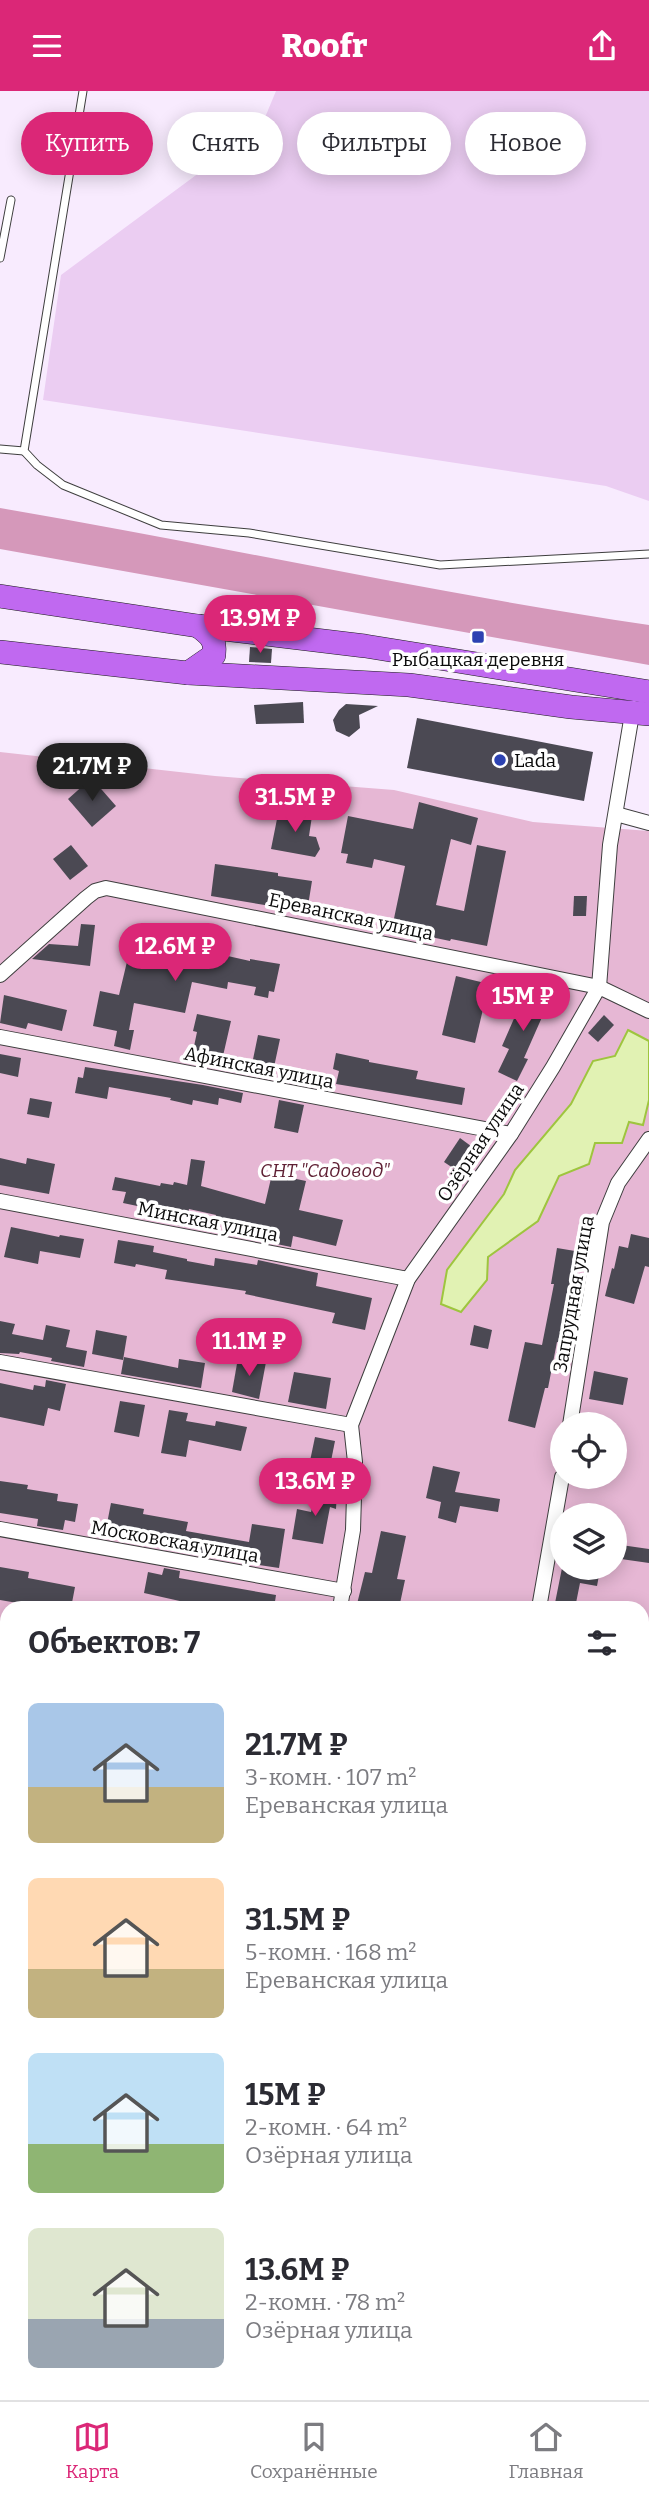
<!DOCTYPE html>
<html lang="ru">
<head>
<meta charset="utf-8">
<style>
	body { margin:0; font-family:Bitter,serif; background:#f7f7f7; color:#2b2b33; height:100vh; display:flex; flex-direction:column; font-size:26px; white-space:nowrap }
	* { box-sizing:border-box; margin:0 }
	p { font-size:23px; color:#7c7c81 }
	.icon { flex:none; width:38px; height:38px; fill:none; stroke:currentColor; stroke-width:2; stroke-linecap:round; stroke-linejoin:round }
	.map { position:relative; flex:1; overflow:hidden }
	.drawer { position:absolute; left:0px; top:1510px; width:649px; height:800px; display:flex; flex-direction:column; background:#fff; border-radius:21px 21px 0 0; box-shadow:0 4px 18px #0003 }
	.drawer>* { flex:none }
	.banner { position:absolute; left:21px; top:21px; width:607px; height:63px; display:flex; gap:14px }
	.buttons { position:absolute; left:550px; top:1321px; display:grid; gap:14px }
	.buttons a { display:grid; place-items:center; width:77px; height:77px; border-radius:50%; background:#fff; box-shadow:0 4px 18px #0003; font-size:35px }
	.price { position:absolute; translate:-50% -60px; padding:0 16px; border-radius:24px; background:#db2777; color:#fff; font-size:23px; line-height:46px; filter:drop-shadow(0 2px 4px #0008) }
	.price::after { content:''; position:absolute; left:50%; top:42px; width:21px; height:16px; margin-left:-10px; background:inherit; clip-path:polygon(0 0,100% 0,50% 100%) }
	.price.active { background:#222; color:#fff }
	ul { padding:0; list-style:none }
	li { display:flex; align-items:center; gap:21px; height:175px; padding:0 28px }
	li span { display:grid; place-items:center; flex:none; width:196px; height:140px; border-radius:10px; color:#555 }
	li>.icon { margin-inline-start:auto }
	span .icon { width:84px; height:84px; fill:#fffc; stroke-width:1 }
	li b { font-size:30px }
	h2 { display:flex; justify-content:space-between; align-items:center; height:84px; padding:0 28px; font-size:30px }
	.pill { padding:0 24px; border-radius:32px; background:#fff; box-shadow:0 4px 18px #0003; font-size:24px; line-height:63px }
	.pill.active { background:#db2777; color:#fff }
	header { display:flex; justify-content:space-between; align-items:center; height:91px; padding:0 28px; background:#db2777; color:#fff; font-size:32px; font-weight:800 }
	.tabs { display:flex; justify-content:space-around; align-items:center; height:98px; border-top:2px solid #e1e1e2; background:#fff; font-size:19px; color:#7c7c81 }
	.tabs a { display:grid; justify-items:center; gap:4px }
	.tabs .active { color:#db2777 }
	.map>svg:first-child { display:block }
	.farmland { fill:#ebcdf2 }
	.green { fill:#e6b7d4; fill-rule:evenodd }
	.forest { fill:#d598ba }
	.water { fill:#e1f2b3; stroke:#9ec53e; stroke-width:2 }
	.building { fill:#4b4953 }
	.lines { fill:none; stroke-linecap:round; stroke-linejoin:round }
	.lane-casing { stroke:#3e3e3e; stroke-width:9 }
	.street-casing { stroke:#3e3e3e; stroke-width:16 }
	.primary-casing { stroke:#1c1c1c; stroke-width:24 }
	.lane { stroke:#fff; stroke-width:7 }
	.street { stroke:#fff; stroke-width:14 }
	.primary { stroke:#c069f0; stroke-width:23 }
	.poi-dot { fill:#2c42b2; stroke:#fff; stroke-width:2.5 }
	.labels { text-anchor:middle; stroke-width:7; stroke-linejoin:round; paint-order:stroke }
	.poi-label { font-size:19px; fill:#0b0b0b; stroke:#fff }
	.street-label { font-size:19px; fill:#0b0b0b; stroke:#fff }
	.park-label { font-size:19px; font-style:italic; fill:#5f2034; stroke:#fff }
</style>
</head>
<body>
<header><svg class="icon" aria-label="menu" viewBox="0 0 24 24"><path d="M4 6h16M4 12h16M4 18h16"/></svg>Roofr<svg class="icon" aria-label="share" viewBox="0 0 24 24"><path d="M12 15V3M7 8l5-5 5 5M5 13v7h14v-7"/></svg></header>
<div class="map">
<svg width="649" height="2309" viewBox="0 0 649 2309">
	<rect width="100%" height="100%" fill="#f8ebfe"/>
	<polygon class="farmland" points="276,0 649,0 649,410 606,395 43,309 61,184 261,36"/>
	<path class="green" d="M 0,661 L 215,685 L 394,699 L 533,731 L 649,740 L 649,2309 L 0,2309 ZM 562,1334 L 614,1334 L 614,1386 L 562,1386 ZM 562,1424 L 614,1424 L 614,1477 L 562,1477 ZM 7,1517 L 642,1517 L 642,2303 L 7,2303 Z"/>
	<path class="forest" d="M 0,417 C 217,454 432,502 649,534 L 649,574 L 0,458 Z"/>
	<polygon class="water" points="628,939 649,950 649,1009 643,1034 629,1031 622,1052 595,1052 589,1073 559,1085 538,1130 488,1166 487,1189 461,1221 441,1213 447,1179 504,1103 515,1079 571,1013 593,970 615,965"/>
	<g class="building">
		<polygon points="250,556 272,558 271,572 249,571"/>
		<polygon points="303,611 304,632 256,633 254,614"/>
		<polygon points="346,613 378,615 359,624 360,637 349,646 336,640 333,629 339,619"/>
		<polygon points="417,627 593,661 584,710 407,677"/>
		<polygon points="95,691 116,715 92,736 68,708 86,692"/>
		<polygon points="419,711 478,727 471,754 451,748 436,814 464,820 477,754 506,760 487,855 451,848 450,850 426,845 427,842 392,837 405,775 374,768 372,777 346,772 348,763 341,762 348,725 413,738"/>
		<polygon points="279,718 312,725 309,745 316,746 320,758 315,766 271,758"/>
		<polygon points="71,754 88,775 70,789 53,768"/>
		<polygon points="215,773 278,782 278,785 312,790 307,821 211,805"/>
		<polygon points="574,805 587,805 586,825 573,825"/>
		<polygon points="81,833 95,834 90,875 32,868 49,853 78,855"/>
		<polygon points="161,850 250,870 250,868 280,873 274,901 269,900 268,907 254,904 256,896 228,891 227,898 192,891 185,922 134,912 129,939 134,939 130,959 114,955 117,940 93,935 100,900 119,904 131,854 159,860"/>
		<polygon points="456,885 489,893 475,952 442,944"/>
		<polygon points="527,898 550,908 524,967 528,968 517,990 498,981 509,958 502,955"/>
		<polygon points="4,904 67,919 62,940 28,932 26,938 0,932"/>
		<polygon points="197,923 231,930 220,978 200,973 202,962 193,960 197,941 193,940"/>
		<polygon points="604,924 614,934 598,951 588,942"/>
		<polygon points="258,944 280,948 274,976 270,975 269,982 251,978"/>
		<polygon points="336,962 369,969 369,971 418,980 416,988 465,997 462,1014 336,993 339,980 333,978"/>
		<polygon points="0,963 21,967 18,986 0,982"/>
		<polygon points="85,976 203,994 243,1002 241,1012 219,1007 218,1014 193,1009 192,1014 170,1009 171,1007 109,996 107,1008 75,1002 78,986 83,987"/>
		<polygon points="30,1007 52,1011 49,1027 27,1023"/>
		<polygon points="279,1009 304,1014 298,1042 274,1037"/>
		<polygon points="460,1047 475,1058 459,1081 444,1071"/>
		<polygon points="0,1067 26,1073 27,1067 55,1073 49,1103 0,1094"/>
		<polygon points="191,1068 205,1070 201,1095 265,1113 272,1083 306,1090 299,1119 343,1129 336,1155 293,1145 291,1156 262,1150 265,1136 235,1129 234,1132 215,1128 216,1124 189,1118 185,1136 164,1131 166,1121 123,1112 126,1101 112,1099 115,1086 160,1095 161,1092 173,1094 174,1091 187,1094"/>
		<polygon points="11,1136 59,1146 60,1144 84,1148 80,1167 40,1160 38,1173 4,1166"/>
		<polygon points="631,1143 649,1147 649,1176 645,1175 634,1213 605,1205 612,1177 614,1178 619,1155 628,1157"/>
		<polygon points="118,1149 154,1155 153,1161 187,1168 187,1170 214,1175 215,1167 257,1174 258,1169 318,1182 316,1195 372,1207 365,1239 332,1232 335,1222 245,1203 246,1200 165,1188 167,1179 136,1173 135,1176 114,1172"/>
		<polygon points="557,1157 581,1161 571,1217 575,1218 568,1253 557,1251 548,1297 545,1297 535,1337 508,1330 525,1251 542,1254 554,1193 551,1193"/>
		<polygon points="0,1230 15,1233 12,1243 43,1249 46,1234 70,1239 66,1256 87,1260 84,1276 51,1270 52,1267 20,1261 19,1263 0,1262"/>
		<polygon points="474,1234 492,1239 488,1258 470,1254"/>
		<polygon points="96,1239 127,1245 123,1269 92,1263"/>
		<polygon points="124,1266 178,1277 179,1268 205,1272 201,1297 121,1283"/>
		<polygon points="238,1267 266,1271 259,1308 232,1301"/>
		<polygon points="594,1280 628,1287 623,1314 589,1308"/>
		<polygon points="294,1281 331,1287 326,1318 288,1311"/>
		<polygon points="46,1289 66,1293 60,1320 48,1317 44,1335 0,1326 0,1292 33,1299 34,1294 45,1296"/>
		<polygon points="120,1310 145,1314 139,1346 114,1341"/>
		<polygon points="169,1319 188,1322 186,1330 215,1335 216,1330 247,1336 241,1360 189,1349 186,1366 161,1362"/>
		<polygon points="315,1346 335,1350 330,1375 310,1370"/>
		<polygon points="433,1375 460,1381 455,1401 500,1408 498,1421 460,1415 456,1432 438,1427 441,1411 426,1407"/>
		<polygon points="0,1390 28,1394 27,1398 58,1403 57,1410 78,1413 75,1431 65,1429 63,1439 37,1435 38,1428 0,1422"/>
		<polygon points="317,1397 337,1400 336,1418 330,1416 323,1453 292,1448 297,1418 311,1421"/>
		<polygon points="111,1412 144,1418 143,1423 188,1431 186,1440 249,1451 252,1433 285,1438 279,1477 246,1472 246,1470 168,1459 169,1455 105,1443"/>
		<polygon points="381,1440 406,1445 397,1488 405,1489 399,1517 356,1517 365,1481 372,1482"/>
		<polygon points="614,1453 649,1458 649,1472 614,1467"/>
		<polygon points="0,1476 29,1481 28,1487 75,1496 71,1517 47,1517 0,1509"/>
		<polygon points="164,1477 180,1480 179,1487 276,1504 274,1517 211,1517 144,1502 148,1481 162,1484"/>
		<polygon points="562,1477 600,1479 597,1495 580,1492 575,1517 554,1517"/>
	</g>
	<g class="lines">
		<defs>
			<g id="lane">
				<polyline points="83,0 24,360 37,374 63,394 161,434 249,442 440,474 649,463"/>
				<polyline points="0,167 11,109"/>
				<polyline points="0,358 24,360"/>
			</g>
			<g id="street">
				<polyline points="616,723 649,732"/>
				<polyline points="0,884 86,807 95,800 106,797 599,896 649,920"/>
				<polyline points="0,946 511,1043"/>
				<polyline points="0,1110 408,1188"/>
				<polyline points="0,1271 351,1334"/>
				<polyline points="570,1334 602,1131 618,1092 649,1048"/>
				<polyline points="0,1438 344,1500"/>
				<polyline points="340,1517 353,1439 355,1371 351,1334 408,1188 511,1043 553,976 599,896 610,754 633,617"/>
				<polyline points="539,1517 562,1386"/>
				<polyline points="0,1605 7,1606"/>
				<polyline points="0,1827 7,1828"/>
				<polyline points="642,1943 649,1944"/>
				<polyline points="0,2000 7,1994"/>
				<polyline points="642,2096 649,2090"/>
				<polyline points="0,2212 7,2206"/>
				<polyline points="143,2309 150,2303"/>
				<polyline points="396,2309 403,2303"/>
			</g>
			<g id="primary">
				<polyline points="0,505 198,535 365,555 649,601"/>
				<polyline points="0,561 188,582 409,594 571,616 649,623"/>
				<path d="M 188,582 L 214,564 C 216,548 210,544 198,535"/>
			</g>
		</defs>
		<use href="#lane" class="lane-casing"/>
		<use href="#street" class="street-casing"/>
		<use href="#primary" class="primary-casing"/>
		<use href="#lane" class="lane"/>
		<use href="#street" class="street"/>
		<use href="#primary" class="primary"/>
	</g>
	<g class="poi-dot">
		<rect x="471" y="539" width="14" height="14" rx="3.5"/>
		<circle cx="500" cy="669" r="7"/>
	</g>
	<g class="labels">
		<g class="poi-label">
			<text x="478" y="575">Рыбацкая деревня</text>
			<text x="514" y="676" text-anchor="start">Lada</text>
		</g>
		<g class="street-label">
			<text transform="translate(351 825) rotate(12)" y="7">Ереванская улица</text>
			<text transform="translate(259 976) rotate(11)" y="7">Афинская улица</text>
			<text transform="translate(480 1051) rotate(-56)" y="7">Озёрная улица</text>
			<text transform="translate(208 1130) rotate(11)" y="7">Минская улица</text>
			<text transform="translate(573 1203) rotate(-80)" y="7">Запрудная улица</text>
			<text transform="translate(175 1450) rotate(10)" y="7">Московская улица</text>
		</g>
		<g class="park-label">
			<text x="325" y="1086">СНТ "Садовод"</text>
		</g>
	</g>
</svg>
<div class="buttons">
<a><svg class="icon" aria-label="locate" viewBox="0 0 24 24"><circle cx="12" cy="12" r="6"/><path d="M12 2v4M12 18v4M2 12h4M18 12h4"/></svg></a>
<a><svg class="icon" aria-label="layers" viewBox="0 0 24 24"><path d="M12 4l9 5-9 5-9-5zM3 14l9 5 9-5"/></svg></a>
</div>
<b class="price" style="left:260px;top:564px">13.9M ₽</b>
<b class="price active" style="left:92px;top:712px">21.7M ₽</b>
<b class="price" style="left:295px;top:743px">31.5M ₽</b>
<b class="price" style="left:175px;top:892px">12.6M ₽</b>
<b class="price" style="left:523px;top:942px">15M ₽</b>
<b class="price" style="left:249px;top:1287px">11.1M ₽</b>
<b class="price" style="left:315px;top:1427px">13.6M ₽</b>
<div class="banner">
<a class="pill active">Купить</a>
<a class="pill">Снять</a>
<a class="pill">Фильтры</a>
<a class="pill">Новое</a>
</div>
<section class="drawer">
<h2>Объектов: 7<svg class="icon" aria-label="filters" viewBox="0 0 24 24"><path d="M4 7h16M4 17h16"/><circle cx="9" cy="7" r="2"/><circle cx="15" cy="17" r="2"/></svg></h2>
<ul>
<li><span style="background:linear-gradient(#a9c7e8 60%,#c2b280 0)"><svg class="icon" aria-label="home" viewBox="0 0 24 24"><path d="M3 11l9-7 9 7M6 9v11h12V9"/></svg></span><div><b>21.7M ₽</b><p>3-комн. · 107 m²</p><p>Ереванская улица</p></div></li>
<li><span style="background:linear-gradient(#ffd9b3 65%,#c2b280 0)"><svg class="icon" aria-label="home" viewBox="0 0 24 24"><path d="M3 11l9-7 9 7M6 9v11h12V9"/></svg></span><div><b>31.5M ₽</b><p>5-комн. · 168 m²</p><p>Ереванская улица</p></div></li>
<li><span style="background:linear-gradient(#bfe0f5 65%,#8fb573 0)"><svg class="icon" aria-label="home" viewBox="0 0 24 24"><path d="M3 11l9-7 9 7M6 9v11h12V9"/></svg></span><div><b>15M ₽</b><p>2-комн. · 64 m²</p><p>Озёрная улица</p></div></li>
<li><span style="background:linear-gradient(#dfe7d0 65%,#9aa5b1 0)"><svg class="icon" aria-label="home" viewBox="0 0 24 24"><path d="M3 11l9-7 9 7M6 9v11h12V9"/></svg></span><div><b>13.6M ₽</b><p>2-комн. · 78 m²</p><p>Озёрная улица</p></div></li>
</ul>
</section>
</div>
<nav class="tabs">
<a class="active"><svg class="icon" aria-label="map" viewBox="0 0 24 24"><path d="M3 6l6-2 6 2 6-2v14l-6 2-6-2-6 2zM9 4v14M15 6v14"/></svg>Карта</a>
<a><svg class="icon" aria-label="saved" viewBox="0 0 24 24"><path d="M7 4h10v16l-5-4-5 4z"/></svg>Сохранённые</a>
<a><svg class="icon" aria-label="home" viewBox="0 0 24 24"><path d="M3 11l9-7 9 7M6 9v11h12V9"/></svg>Главная</a>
</nav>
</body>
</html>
